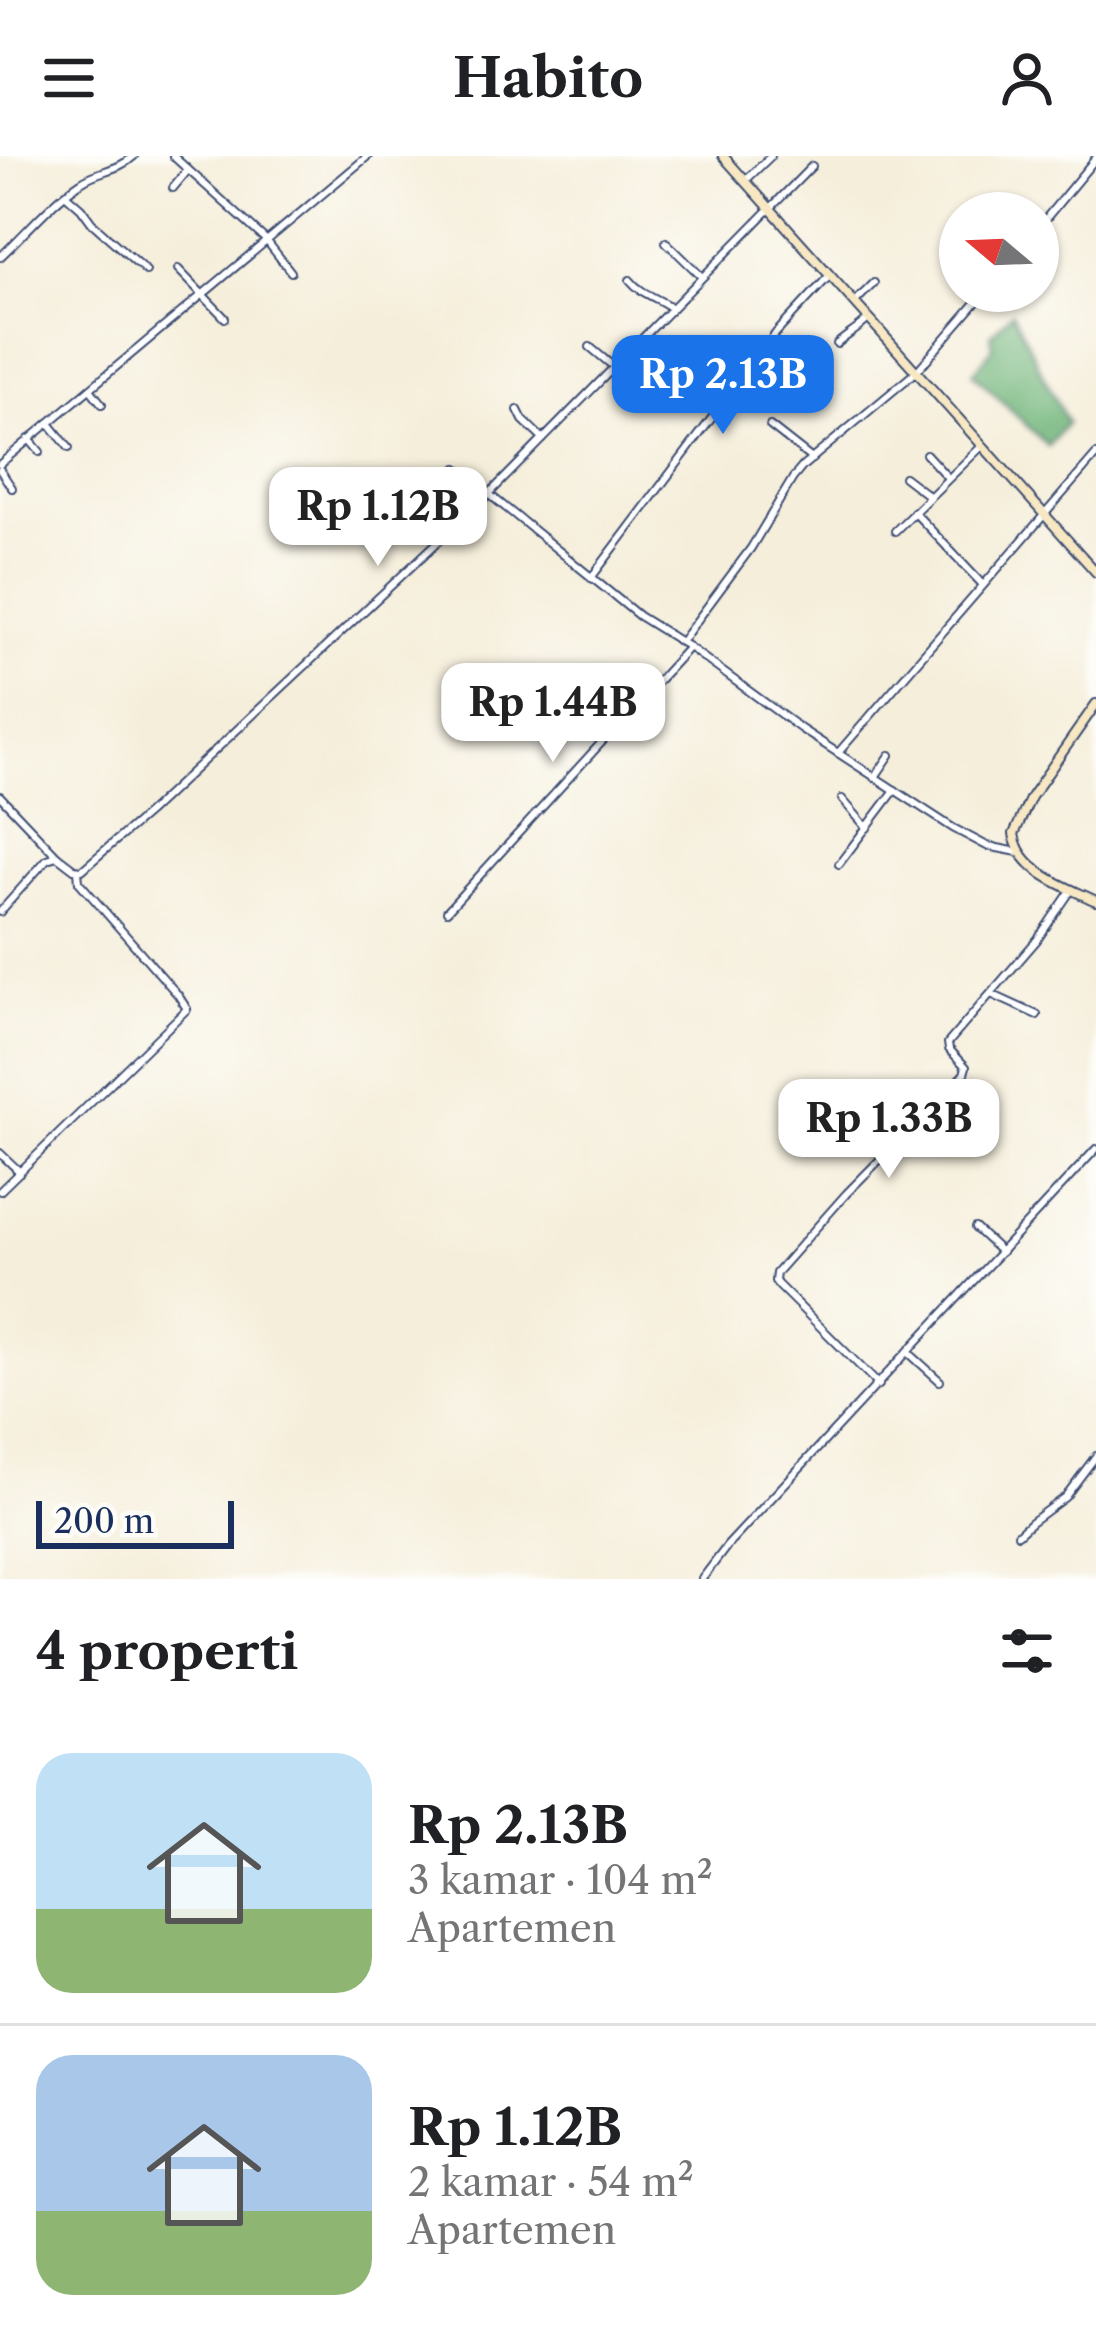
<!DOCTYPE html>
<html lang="id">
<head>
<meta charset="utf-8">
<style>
	body { margin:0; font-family:"Libre Caslon Text",serif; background:#f6f6f6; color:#202124; height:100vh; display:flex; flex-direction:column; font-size:45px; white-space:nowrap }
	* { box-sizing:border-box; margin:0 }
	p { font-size:39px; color:#757577 }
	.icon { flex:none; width:66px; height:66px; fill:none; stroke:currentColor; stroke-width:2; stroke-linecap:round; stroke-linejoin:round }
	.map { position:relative; height:1423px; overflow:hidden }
	.sheet { display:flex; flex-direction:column; background:#fff; flex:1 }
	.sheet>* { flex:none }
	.needle { width:78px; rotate:289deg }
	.tools { position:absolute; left:939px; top:36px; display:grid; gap:24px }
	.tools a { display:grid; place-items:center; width:120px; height:120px; border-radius:50%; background:#fff; box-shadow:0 3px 9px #0004; font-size:60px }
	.scale { position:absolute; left:36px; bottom:30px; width:198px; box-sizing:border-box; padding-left:12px; border:6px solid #1b2f5e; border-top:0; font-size:33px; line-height:42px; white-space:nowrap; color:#1b2f5e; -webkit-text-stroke:9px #fdfcf7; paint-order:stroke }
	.price { position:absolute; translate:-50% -102px; padding:0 27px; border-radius:24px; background:#fff; color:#222; font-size:39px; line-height:78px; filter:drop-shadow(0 3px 6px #0008) }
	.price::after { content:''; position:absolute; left:50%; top:72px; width:36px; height:27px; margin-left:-18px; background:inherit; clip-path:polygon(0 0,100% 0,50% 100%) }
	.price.current { background:#1a73e8; color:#fff }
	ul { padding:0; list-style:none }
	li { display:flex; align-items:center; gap:36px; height:300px; padding:0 36px }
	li+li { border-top:3px solid #e0e0e0 }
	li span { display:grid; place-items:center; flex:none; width:336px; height:240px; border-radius:36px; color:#555 }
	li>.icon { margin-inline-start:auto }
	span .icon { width:144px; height:144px; fill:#fffc; stroke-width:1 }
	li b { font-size:51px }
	h2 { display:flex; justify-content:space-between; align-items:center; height:144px; padding:0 36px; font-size:51px }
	header { display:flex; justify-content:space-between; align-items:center; height:156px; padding:0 36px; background:#fff; font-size:54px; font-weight:700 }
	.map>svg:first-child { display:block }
	.forest { fill:#72b67b; stroke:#46726c; stroke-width:3 }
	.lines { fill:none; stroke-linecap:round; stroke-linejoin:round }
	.stream { stroke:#3cabb9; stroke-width:3 }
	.minor-casing { stroke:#3c4c71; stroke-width:10 }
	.secondary-casing { stroke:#3c4c71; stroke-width:12 }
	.minor { stroke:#fff; stroke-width:6 }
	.secondary { stroke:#f7e8c3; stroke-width:8 }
</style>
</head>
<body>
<header><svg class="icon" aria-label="menu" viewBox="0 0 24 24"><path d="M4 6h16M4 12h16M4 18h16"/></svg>Habito<svg class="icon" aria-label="person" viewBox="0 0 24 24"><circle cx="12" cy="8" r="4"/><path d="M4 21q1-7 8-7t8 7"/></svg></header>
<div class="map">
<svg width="1096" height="1423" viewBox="0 0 1096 1423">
	<rect width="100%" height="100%" fill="#fdfcf7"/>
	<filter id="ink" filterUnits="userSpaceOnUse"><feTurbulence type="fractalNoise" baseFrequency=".00833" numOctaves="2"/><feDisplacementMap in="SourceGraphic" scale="24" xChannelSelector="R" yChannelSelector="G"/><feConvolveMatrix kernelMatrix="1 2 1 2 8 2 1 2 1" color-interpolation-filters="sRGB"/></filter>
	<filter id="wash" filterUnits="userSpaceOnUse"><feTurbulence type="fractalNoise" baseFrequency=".004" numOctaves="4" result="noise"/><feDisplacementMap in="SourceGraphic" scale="48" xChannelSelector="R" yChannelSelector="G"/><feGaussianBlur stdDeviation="2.7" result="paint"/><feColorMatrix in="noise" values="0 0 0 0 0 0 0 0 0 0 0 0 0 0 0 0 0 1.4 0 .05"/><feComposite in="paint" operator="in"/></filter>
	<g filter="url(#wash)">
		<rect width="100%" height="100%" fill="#f5eeda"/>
		<polygon class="forest" points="1012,156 1067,267 1048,290 973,217 993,192 991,179"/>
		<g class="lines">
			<polyline class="stream" points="1088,301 1096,292"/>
		</g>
	</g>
	<g filter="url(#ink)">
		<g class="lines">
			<defs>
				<g id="minor">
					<polyline points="173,0 266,84 291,116"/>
					<polyline points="745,25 771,0"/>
					<polyline points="173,32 188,14"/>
					<polyline points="65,38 81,52 92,67 146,115"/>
					<polyline points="1038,72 1096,2"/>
					<polyline points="666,86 702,121"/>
					<path d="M 0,101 C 26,77 51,46 81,26 C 98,14 118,15 134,0"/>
					<polyline points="178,113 225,162"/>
					<path d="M 630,124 C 641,138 658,142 672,152"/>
					<polyline points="855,146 874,127"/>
					<path d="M 837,188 C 848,178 858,174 868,163"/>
					<polyline points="590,191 614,211"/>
					<polyline points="90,233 102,248"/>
					<polyline points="518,254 523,264 543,283"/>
					<polyline points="49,267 69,292"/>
					<polyline points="770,270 812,303"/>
					<polyline points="29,283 40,296"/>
					<polyline points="926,298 948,322"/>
					<polyline points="0,308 368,0"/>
					<polyline points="457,312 639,460 689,491 801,573 953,672 987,690 1018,696"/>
					<polyline points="0,314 12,332"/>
					<polyline points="904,321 929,340"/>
					<polyline points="914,356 983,429"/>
					<polyline points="895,375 982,290"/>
					<polyline points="591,422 776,177 830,119"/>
					<polyline points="681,486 751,392 793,322 803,310 917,215 986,135"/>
					<polyline points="838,597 1096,299"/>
					<polyline points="875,621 890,599"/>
					<polyline points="0,640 57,700"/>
					<polyline points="842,643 867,672"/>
					<polyline points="839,708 895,634"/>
					<polyline points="447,755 689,491"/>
					<polyline points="0,756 47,703 57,700 74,713 82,714 148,657 489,338 812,10"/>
					<polyline points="991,838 1037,859"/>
					<polyline points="0,997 20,1016"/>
					<polyline points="0,1035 187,853 178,839 79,726 78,714"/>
					<polyline points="975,1072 1001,1096"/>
					<polyline points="909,1197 940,1225"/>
					<polyline points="879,1229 778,1129 775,1125 776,1117 846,1038 964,918 966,911 949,893 948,887 1037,784 1072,733"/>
					<polyline points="1018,1378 1031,1366 1065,1341 1096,1300"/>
					<polyline points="702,1423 727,1390 1096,993"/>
				</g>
				<g id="secondary">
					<polyline points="723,0 1096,416"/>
					<path d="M 1096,548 L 1031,641 L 1014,678 C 1020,716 1065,730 1096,745"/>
				</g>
			</defs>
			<use href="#minor" class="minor-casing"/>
			<use href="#secondary" class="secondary-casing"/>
			<use href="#minor" class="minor"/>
			<use href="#secondary" class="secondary"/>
		</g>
	</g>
</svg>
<div class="tools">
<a><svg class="needle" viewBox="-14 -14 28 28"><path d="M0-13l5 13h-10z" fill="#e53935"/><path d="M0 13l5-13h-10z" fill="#757577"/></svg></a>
</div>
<div class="scale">200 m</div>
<b class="price current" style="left:723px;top:281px">Rp 2.13B</b>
<b class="price" style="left:378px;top:413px">Rp 1.12B</b>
<b class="price" style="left:553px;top:609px">Rp 1.44B</b>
<b class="price" style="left:889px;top:1025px">Rp 1.33B</b>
</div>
<section class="sheet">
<h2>4 properti<svg class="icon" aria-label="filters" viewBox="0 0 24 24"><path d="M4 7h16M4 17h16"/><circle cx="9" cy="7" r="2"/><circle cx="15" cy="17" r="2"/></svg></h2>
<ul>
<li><span style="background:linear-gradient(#bfe0f5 65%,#8fb573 0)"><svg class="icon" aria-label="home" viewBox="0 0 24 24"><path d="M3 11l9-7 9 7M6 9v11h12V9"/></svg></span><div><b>Rp 2.13B</b><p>3 kamar · 104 m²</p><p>Apartemen</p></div></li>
<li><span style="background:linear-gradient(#a9c7e8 65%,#8fb573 0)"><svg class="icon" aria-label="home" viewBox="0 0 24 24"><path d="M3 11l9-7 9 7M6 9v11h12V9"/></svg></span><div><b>Rp 1.12B</b><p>2 kamar · 54 m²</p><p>Apartemen</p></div></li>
</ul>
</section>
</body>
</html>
